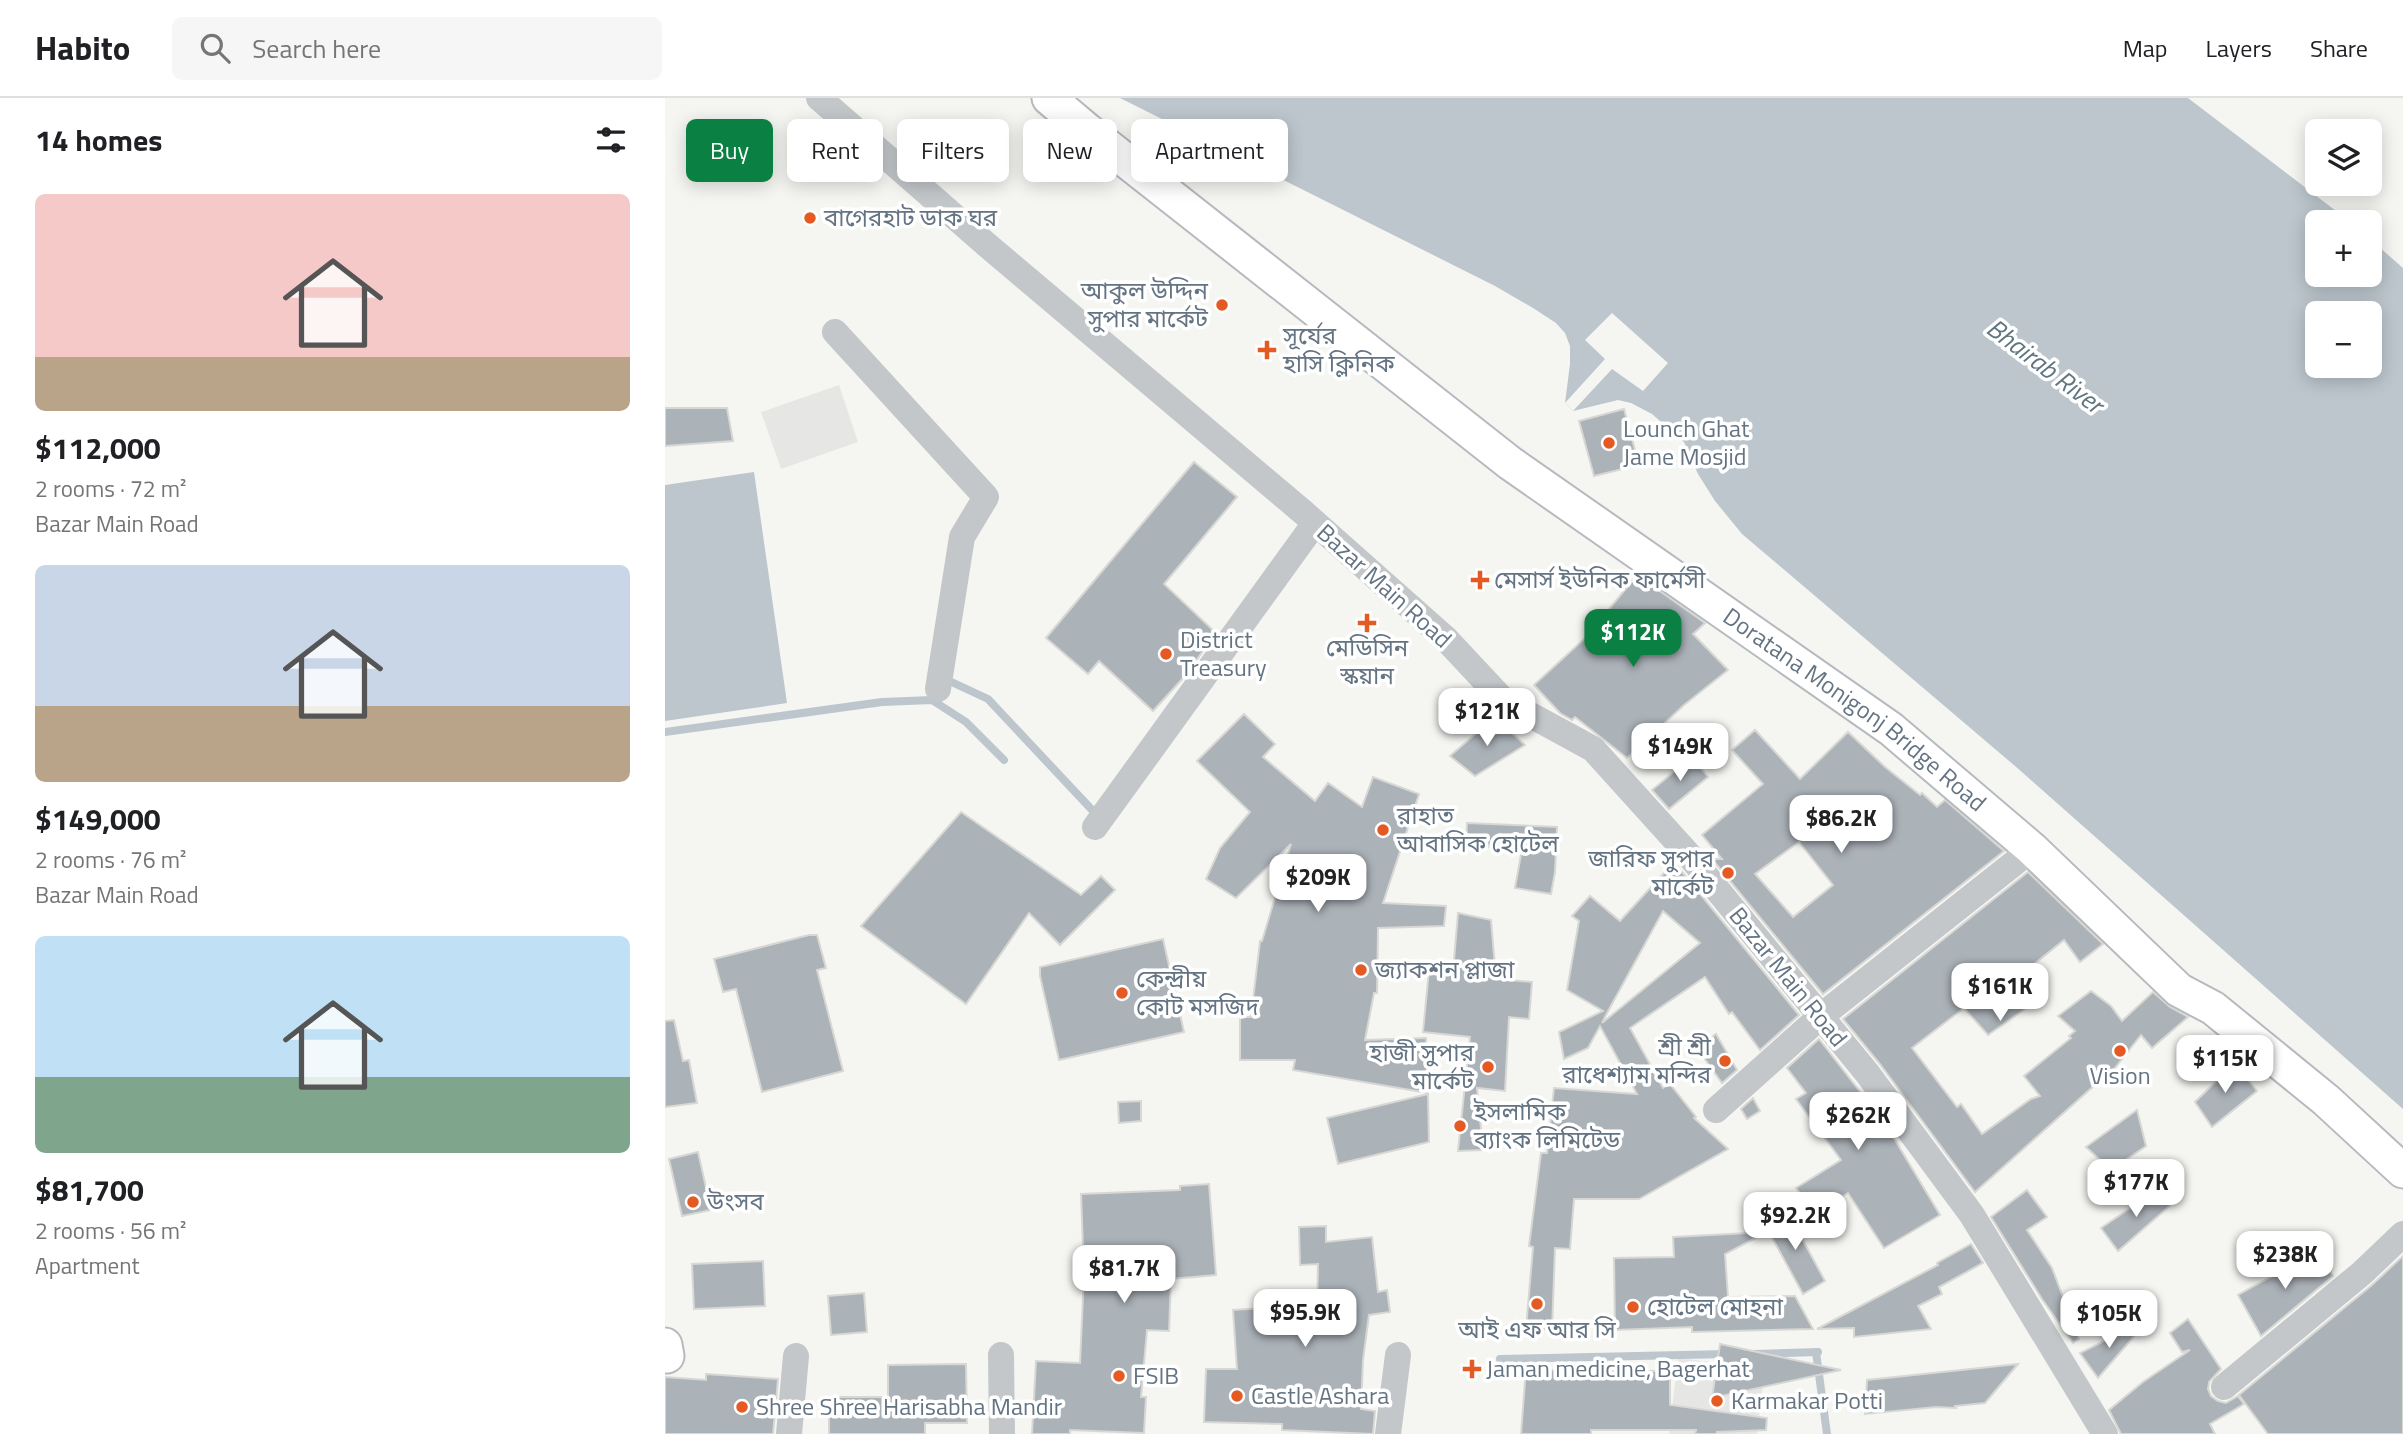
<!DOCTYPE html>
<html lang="en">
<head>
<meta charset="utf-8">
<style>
	body { margin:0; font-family:"Titillium Web","Noto Sans Bengali",sans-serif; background:#f6f6f6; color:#202124; height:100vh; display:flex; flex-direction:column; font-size:26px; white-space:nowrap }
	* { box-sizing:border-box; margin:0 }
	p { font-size:23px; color:#757577 }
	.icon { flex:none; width:38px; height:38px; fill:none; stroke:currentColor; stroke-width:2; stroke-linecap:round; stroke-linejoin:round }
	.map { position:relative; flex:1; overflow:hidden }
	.panel { display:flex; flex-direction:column; background:#fff; width:665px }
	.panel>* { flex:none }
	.hud { position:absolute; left:21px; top:21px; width:665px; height:63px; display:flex; gap:14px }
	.controls { position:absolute; left:1640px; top:21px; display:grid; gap:14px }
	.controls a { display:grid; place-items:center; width:77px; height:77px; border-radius:10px; background:#fff; box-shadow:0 4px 18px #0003; font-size:35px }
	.price { position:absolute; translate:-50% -60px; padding:0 16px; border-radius:14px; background:#fff; color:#222; font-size:23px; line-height:46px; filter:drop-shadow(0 2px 4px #0008) }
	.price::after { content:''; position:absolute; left:50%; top:42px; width:21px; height:16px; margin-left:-10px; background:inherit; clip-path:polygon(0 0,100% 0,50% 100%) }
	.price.on { background:#0b8043; color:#fff }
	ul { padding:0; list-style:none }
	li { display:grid; align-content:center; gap:14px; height:371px; padding:0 35px }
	li span { display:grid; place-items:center; height:217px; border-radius:10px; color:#555 }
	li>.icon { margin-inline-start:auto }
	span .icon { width:126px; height:126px; fill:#fffc; stroke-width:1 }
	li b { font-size:30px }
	h2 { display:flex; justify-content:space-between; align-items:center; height:84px; padding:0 35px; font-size:30px }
	.tag { padding:0 24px; border-radius:10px; background:#fff; box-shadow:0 4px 18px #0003; font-size:24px; line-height:63px }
	.tag.on { background:#0b8043; color:#fff }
	header { display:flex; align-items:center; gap:42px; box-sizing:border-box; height:98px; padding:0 35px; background:#fff; border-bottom:2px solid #e0e0e0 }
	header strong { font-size:33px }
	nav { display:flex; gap:38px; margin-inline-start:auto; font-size:24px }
	.search { width:490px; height:63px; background:#f6f6f6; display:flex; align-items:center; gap:18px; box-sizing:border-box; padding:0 24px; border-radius:10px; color:#757577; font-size:26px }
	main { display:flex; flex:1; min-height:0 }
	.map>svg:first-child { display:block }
	.built { fill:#e6e7e5 }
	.water { fill:#bcc6cc; fill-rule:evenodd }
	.pier { fill:#f5f6f2 }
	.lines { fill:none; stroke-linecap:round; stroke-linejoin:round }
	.stream { stroke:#bcc6cc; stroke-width:8 }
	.building { fill:#abb2b8; stroke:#d7d7d4; stroke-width:2; fill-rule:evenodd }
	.major-casing { stroke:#b6babe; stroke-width:37 }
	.minor { stroke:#c3c7ca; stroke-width:26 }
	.major { stroke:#fff; stroke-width:33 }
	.poi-dot { fill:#e55922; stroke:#fff; stroke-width:2.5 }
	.labels { text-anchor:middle; stroke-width:7; stroke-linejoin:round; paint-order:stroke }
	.poi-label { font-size:24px; fill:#647483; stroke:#fff; text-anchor:start }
	.street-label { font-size:24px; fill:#647483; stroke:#fff }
	.water-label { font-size:26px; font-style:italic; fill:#5f7680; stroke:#fff }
</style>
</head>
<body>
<header>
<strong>Habito</strong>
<div class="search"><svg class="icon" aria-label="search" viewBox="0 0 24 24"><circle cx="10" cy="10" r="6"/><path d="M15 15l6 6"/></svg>Search here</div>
<nav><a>Map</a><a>Layers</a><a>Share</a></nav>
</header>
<main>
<section class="panel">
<h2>14 homes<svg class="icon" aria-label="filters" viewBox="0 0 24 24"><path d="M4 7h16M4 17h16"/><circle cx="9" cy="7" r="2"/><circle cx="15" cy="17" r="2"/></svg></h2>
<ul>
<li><span style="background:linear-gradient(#f6c9c9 75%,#b9a48a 0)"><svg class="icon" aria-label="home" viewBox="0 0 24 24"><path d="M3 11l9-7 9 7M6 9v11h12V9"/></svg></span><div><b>$112,000</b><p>2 rooms · 72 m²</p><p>Bazar Main Road</p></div></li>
<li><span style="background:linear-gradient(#c9d6e8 65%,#b9a48a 0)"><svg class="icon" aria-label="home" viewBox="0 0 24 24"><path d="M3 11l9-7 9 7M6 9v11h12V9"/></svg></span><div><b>$149,000</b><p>2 rooms · 76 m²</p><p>Bazar Main Road</p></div></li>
<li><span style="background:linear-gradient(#bfe0f5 65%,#7fa58c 0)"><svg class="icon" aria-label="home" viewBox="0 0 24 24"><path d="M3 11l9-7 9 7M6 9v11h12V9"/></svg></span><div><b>$81,700</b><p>2 rooms · 56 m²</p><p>Apartment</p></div></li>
</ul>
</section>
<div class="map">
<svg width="1738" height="1336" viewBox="0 0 1738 1336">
	<rect width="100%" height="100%" fill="#f5f6f2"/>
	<g class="built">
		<polygon points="174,287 193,344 116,371 96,314"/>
		<polygon points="1013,1260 1100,1270 1092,1336 1004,1336"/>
	</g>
	<g class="water">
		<path d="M 455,0 L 1523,0 L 1671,113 L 1684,124 L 1652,124 L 1652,177 L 1704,177 L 1705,141 L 1738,170 L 1738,1011 L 1350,668 L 1077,436 L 1050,403 L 1033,376 L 1019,344 L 987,316 L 966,305 L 953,302 L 908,313 L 900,305 L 905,266 L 905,248 L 900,235 L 891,225 L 868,210 L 830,188 ZM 1652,215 L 1704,215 L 1704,268 L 1652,268 Z"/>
		<polygon points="89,374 122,605 0,623 0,387"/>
	</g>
	<polygon class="pier" points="947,215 1003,265 978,293 947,271 908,313 900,305 940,261 920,242"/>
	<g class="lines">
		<g class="stream">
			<polyline points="278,580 323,601 429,714 433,710"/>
			<polyline points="0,634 217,604 267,602 301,624 339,662"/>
			<polyline points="1151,1254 1162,1336"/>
			<polyline points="1089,1256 1153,1254"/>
			<polyline points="835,1261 1062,1256"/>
		</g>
	</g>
	<g class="building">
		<polygon points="0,310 62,310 68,343 0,348"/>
		<polygon points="959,311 974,367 929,378 914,323"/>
		<polygon points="529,364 572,399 499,486 551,535 519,579 488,613 434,563 423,576 381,540"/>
		<polygon points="972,477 1040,525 1028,536 1063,572 1019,607 962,660 910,619 907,622 895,615 869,587 943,519 940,516"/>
		<polygon points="579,616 610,646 598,659 650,703 663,685 697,709 708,679 754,696 718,805 781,808 779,828 713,830 712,895 709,895 700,942 761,940 763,995 628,972 630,962 575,962 575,919 586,919 595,843 597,843 626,746 571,800 541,781 555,750 585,714 532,663"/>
		<polygon points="830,619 860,647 810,678 785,658"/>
		<path d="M 1090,632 L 1135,681 L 1183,634 L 1220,669 L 1255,697 L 1257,695 L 1272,709 L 1280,702 L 1339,753 L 1158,896 L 1047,761 L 1057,761 L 1037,737 L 1098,686 L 1067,652 ZM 1134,744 L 1168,787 L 1128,819 L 1090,776 Z"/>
		<polygon points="1027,659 1043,679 1004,711 987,692"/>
		<polygon points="296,714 416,797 436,778 450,792 395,847 364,815 301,906 196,828"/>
		<polygon points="802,725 892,729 890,774 886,796 850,790 857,751 801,748"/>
		<path d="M 1009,764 L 1134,917 L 1095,952 L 1067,914 L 1064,916 L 1040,879 L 965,930 L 998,990 L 1005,986 L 1031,1019 L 1029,1020 L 1063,1051 L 974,1101 L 909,1101 L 905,1151 L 890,1150 L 887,1232 L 861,1231 L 868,1149 L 864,1148 L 876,1055 L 882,1055 L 889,990 L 972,996 L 935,928 L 923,950 L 899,961 L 894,934 L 938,913 L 902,892 L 914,823 L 907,818 L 925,798 L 955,823 ZM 998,813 L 1035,845 L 937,925 L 942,915 Z"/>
		<polygon points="1363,774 1438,846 1415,864 1399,842 1357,876 1377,899 1323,937 1299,910 1247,950 1292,1009 1296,1006 1317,1036 1366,1001 1375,998 1359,978 1406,940 1404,938 1410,933 1393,918 1426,893 1446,908 1457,923 1488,894 1505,909 1523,919 1487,950 1476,937 1442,980 1440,978 1310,1094 1215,966 1178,921"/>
		<polygon points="793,815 826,822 831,881 867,884 864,921 844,919 840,993 812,990 818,1052 793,1053 805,939 758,934 764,872 788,874"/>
		<polygon points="144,837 152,837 161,870 152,872 178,973 97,994 71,891 58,894 49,861"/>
		<polygon points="498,841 519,934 394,962 375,878 375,869"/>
		<polygon points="9,922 18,963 24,962 32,1005 0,1009 0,923"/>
		<polygon points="1051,936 1072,972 1057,985 1032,950"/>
		<polygon points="1154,941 1221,1027 1275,1117 1219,1150 1183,1095 1150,1115 1131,1090 1176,1062 1131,1001 1141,995 1122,970"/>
		<polygon points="1570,965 1592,993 1547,1029 1530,1004"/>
		<polygon points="763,996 764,1044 673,1066 662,1020"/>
		<polygon points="1088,1000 1095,1013 1082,1021 1076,1011"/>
		<polygon points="476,1003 476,1023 454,1025 453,1004"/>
		<polygon points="1472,1012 1481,1048 1446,1072 1421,1049"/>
		<polygon points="33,1054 46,1112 17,1118 4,1061"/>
		<polygon points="544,1086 551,1177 506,1181 504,1233 482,1232 476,1299 481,1299 479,1335 405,1332 405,1336 367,1336 371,1263 415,1265 419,1176 416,1096 515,1092 515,1088"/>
		<polygon points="1362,1092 1382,1119 1362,1132 1387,1170 1414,1241 1408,1245 1377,1201 1326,1119"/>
		<polygon points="1492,1092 1508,1105 1453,1153 1436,1130"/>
		<polygon points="1122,1113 1160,1183 1138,1196 1099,1125"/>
		<polygon points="661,1128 661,1144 707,1139 713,1194 722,1192 725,1214 704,1217 698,1262 696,1311 710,1313 708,1336 617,1332 617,1326 539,1324 541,1271 572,1271 568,1212 599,1210 599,1213 652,1209 653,1166 635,1167 634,1129"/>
		<polygon points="1102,1134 1060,1156 1063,1199 1130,1198 1148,1231 1027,1234 1027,1229 950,1232 949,1160 1009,1159 1008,1139"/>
		<polygon points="1306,1146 1318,1165 1274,1189 1277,1196 1253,1208 1266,1231 1189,1239 1189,1230 1152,1231 1273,1167 1272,1165"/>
		<polygon points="1654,1152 1668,1178 1596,1238 1573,1197"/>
		<polygon points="1738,1158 1738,1336 1603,1336 1574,1297 1707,1187"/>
		<polygon points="98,1163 100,1208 29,1211 27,1166"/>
		<polygon points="199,1195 202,1234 166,1237 163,1198"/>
		<polygon points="1485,1220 1433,1280 1415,1255"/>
		<polygon points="1523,1221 1556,1271 1544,1284 1543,1291 1546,1298 1553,1303 1561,1305 1573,1298 1579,1306 1545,1326 1550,1336 1456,1336 1444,1312 1478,1284 1525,1252 1517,1254 1505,1235"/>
		<polygon points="1055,1246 1176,1272 1047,1300"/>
		<polygon points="301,1266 302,1325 260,1325 260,1336 164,1336 164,1299 223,1299 223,1267"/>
		<polygon points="1353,1266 1320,1305 1290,1308 1291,1310 1271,1309 1200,1316 1202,1282"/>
		<polygon points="861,1270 943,1276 943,1273 1005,1273 1005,1307 1102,1320 1101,1332 1052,1334 1051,1336 1030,1336 1031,1332 926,1332 926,1336 856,1336"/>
		<polygon points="41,1276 113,1281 108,1336 0,1336 0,1279 41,1282"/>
	</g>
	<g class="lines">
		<defs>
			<g id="major">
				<path id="s1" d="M 384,0 L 422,32 L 845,365 L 1226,631 L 1367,751 L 1514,892 L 1548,910 L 1661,1002 L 1738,1073"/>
				<polyline points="0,1247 2,1258"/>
			</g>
		</defs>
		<use href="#major" class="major-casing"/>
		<g class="minor">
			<polyline points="154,0 322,147 639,415 780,540 838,602 928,651 1023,756 1202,975 1307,1117 1440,1336"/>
			<polyline points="170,234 321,399 297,439 273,591"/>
			<polyline points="430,729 650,425"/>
			<polyline points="1051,1012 1155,919 1367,751"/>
			<polyline points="336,1257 337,1336"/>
			<polyline points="1559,1289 1697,1175 1738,1136"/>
			<polyline points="124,1336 131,1258"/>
			<polyline points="723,1336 733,1257"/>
		</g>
		<use href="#major" class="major"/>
	</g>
	<g class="poi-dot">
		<circle cx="145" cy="120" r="7"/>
		<circle cx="557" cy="207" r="7"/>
		<path d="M598.5 241.5h7v7h7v7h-7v7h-7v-7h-7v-7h7z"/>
		<circle cx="944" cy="345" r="7"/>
		<path d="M811.5 471.5h7v7h7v7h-7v7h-7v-7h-7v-7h7z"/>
		<path d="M698.5 514.5h7v7h7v7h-7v7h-7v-7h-7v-7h7z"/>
		<circle cx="501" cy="556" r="7"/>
		<circle cx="718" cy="732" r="7"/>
		<circle cx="1063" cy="775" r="7"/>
		<circle cx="696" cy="872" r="7"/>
		<circle cx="457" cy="895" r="7"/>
		<circle cx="1455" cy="953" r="7"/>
		<circle cx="1060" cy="963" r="7"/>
		<circle cx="823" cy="969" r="7"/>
		<circle cx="795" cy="1028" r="7"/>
		<circle cx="28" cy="1104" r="7"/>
		<circle cx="872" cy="1206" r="7"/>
		<circle cx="968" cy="1209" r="7"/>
		<path d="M803.5 1260.5h7v7h7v7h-7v7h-7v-7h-7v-7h7z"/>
		<circle cx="454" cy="1278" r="7"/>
		<circle cx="572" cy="1298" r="7"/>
		<circle cx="1052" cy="1303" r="7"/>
		<circle cx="77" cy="1309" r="7"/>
	</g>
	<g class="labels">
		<g class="poi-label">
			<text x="159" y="128">বাগেরহাট ডাক ঘর</text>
			<text x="543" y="201" text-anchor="end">আকুল উদ্দিন<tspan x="543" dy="28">সুপার মার্কেট</tspan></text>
			<text x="618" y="246">সূর্যের<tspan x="618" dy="28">হাসি ক্লিনিক</tspan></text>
			<text x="958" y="339">Lounch Ghat<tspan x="958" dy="28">Jame Mosjid</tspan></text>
			<text x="829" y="490">মেসার্স ইউনিক ফার্মেসী</text>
			<text x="515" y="550">District<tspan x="515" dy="28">Treasury</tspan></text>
			<text x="702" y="558" text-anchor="middle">মেডিসিন<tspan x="702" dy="28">স্কয়ান</tspan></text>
			<text x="732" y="726">রাহাত<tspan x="732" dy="28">আবাসিক হোটেল</tspan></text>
			<text x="1049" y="769" text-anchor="end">জারিফ সুপার<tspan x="1049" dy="28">মার্কেট</tspan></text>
			<text x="710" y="880">জ্যাকশন প্লাজা</text>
			<text x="471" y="889">কেন্দ্রীয়<tspan x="471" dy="28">কোট মসজিদ</tspan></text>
			<text x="1046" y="957" text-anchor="end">শ্রী শ্রী<tspan x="1046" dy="28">রাধেশ্যাম মন্দির</tspan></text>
			<text x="809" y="963" text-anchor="end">হাজী সুপার<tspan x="809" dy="28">মার্কেট</tspan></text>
			<text x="1455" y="986" text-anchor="middle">Vision</text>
			<text x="809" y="1022">ইসলামিক<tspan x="809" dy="28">ব্যাংক লিমিটেড</tspan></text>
			<text x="42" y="1112">উংসব</text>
			<text x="982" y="1217">হোটেল মোহনা</text>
			<text x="872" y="1240" text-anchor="middle">আই এফ আর সি</text>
			<text x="821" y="1279">Jaman medicine, Bagerhat</text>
			<text x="468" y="1286">FSIB</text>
			<text x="586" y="1306">Castle Ashara</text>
			<text x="1066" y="1311">Karmakar Potti</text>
			<text x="91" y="1317">Shree Shree Harisabha Mandir</text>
		</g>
		<g class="street-label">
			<text transform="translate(719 488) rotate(42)" y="8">Bazar Main Road</text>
			<text dy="8" stroke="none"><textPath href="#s1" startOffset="1012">Doratana Monigonj Bridge Road</textPath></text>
			<text transform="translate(1123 879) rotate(51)" y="8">Bazar Main Road</text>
		</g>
		<g class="water-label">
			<text transform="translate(1380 268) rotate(37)" y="9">Bhairab River</text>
		</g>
	</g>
</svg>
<div class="controls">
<a><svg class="icon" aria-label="layers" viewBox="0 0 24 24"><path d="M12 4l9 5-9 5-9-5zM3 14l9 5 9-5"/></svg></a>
<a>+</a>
<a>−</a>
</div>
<b class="price on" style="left:968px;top:571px">$112K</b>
<b class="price" style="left:822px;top:650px">$121K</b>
<b class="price" style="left:1015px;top:685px">$149K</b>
<b class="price" style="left:1176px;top:757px">$86.2K</b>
<b class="price" style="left:653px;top:816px">$209K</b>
<b class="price" style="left:1335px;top:925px">$161K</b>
<b class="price" style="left:1560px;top:997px">$115K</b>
<b class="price" style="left:1193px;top:1054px">$262K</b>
<b class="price" style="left:1471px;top:1121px">$177K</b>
<b class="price" style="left:1130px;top:1154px">$92.2K</b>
<b class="price" style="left:1620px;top:1193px">$238K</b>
<b class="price" style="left:459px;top:1207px">$81.7K</b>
<b class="price" style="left:640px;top:1251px">$95.9K</b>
<b class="price" style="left:1444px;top:1252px">$105K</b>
<div class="hud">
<a class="tag on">Buy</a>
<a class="tag">Rent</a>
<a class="tag">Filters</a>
<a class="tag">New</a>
<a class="tag">Apartment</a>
</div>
</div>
</main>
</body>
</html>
